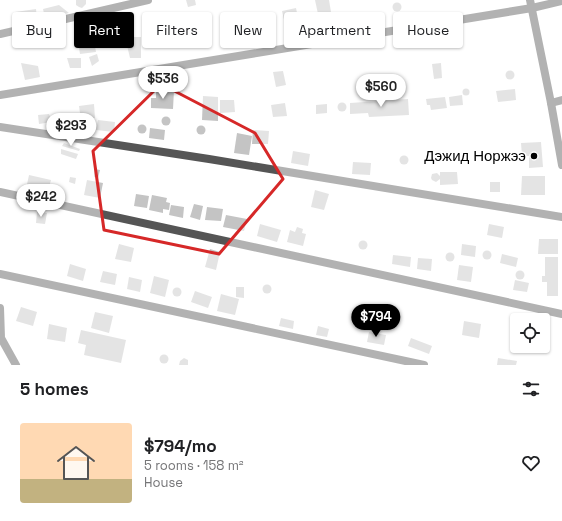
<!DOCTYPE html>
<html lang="en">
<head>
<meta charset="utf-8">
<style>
	body { margin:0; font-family:"Space Grotesk",sans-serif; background:#f2f2f2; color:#202124; height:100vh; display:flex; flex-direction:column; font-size:15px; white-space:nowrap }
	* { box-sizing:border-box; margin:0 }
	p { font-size:13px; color:#757577 }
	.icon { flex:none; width:22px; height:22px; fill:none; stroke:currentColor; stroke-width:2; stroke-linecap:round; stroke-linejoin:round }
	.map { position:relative; height:365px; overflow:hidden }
	.details { display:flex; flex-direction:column; background:#fff; flex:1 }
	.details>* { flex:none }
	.guide { position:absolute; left:12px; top:12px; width:538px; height:36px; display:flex; gap:8px }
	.controls { position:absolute; left:510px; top:313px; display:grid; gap:8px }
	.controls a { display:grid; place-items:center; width:40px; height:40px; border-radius:4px; background:#fff; box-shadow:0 1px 3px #0004; font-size:20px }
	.price { position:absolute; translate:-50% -34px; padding:0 9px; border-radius:14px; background:#fff; color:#222; font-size:13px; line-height:26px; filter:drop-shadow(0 1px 2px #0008) }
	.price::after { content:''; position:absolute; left:50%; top:24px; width:12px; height:9px; margin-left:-6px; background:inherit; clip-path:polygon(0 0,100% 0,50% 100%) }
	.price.on { background:#000; color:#fff }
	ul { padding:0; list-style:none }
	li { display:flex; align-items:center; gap:12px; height:100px; padding:0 20px }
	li+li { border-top:1px solid #e0e0e0 }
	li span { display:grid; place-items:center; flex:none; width:112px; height:80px; border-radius:4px; color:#555 }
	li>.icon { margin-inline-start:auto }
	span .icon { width:48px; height:48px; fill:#fffc; stroke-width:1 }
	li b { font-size:17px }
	h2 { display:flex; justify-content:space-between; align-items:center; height:48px; padding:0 20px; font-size:17px }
	.pill { padding:0 14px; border-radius:4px; background:#fff; box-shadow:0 1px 3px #0004; font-size:14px; line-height:36px }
	.pill.on { background:#000; color:#fff }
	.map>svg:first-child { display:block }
	.building { fill:#c4c4c4 }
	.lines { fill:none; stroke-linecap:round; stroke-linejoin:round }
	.minor { stroke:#555; stroke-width:8 }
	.tertiary { stroke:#555; stroke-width:8 }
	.marked { fill:none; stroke:#d62828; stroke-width:3; stroke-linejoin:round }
	.poi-dot { fill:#000; stroke:#fff; stroke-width:1.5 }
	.labels { text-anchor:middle; stroke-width:3; stroke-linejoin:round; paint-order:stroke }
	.poi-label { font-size:15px; fill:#000; stroke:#fff; text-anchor:end }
</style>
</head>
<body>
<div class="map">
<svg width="562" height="365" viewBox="0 0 562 365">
	<rect width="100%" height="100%" fill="#fff"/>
	<g class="building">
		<polygon points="76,0 86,0 86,4 82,8 79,7 76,5"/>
		<polygon points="186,0 195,0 196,5 188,7"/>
		<polygon points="315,0 329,0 331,12 318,14"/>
		<circle cx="397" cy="7" r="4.5"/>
		<polygon points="59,5 69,13 45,18 43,9"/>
		<polygon points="296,8 299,22 285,24 282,11"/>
		<polygon points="36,9 37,19 16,23 15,12"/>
		<polygon points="274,18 276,27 259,32 258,28 254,28 253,23"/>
		<polygon points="239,20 243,32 231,36 229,30 226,31 224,25"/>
		<polygon points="201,34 203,44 192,45 191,36"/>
		<polygon points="125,37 141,37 141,58 130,58"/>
		<polygon points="94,40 96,52 80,54 78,42"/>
		<polygon points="97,54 99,61 92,66 89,57"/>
		<polygon points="67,58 81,58 81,68 70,68"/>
		<polygon points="21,63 38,66 40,77 25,80"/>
		<polygon points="441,63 442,78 434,79 432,64"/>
		<circle cx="510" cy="75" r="4.5"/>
		<polygon points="283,71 286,85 276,87 273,72"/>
		<circle cx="466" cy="92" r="3.5"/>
		<polygon points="515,89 516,100 498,102 496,91"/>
		<polygon points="156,90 174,90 173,109 151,108 151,98 156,98"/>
		<polygon points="462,95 463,105 450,106 449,97"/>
		<polygon points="203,96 218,97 218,121 202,120"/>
		<polygon points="445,97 447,108 431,110 430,105 427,105 426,99"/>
		<polygon points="408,99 409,115 369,117 368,113 350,114 350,103"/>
		<polygon points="220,100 234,100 235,112 220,113"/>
		<circle cx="342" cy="107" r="4.5"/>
		<polygon points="285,103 287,116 273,117 271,105"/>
		<polygon points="94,104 95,118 81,120 79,106"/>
		<polygon points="327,104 327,113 316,114 316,105"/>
		<polygon points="49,114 52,122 39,124 38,115"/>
		<rect x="66" y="116" width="13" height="11"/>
		<circle cx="166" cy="121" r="4.5"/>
		<polygon points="98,120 115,122 114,132 96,130"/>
		<circle cx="142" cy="129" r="4.5"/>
		<circle cx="201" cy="130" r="4.5"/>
		<polygon points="150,128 165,130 164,140 149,138"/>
		<polygon points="253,130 269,131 268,144 252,144"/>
		<polygon points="237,133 252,136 249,155 234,153"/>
		<polygon points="541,142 543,167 529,168 529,156 522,156 521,143"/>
		<polygon points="64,143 80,149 79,151 62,146"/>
		<polygon points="61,149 78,154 76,159 61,154"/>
		<polygon points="293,151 310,154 308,166 291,163"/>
		<circle cx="404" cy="160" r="4.5"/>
		<polygon points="353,162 371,163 370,175 352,174"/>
		<polygon points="94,169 100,170 98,178 94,177"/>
		<polygon points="440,172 457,172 458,184 440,185 440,179 436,182 432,180 431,178 432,174 437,173 440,176"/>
		<polygon points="29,175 51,180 47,195 26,189"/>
		<polygon points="522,176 545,176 545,195 521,195"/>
		<polygon points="70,177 76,178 75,184 69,182"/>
		<polygon points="87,180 103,183 100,198 84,195"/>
		<rect x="490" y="182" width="10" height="10"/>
		<polygon points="315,190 329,194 324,210 311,207"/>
		<polygon points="136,194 149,196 147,208 134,206"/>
		<polygon points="152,195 167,198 166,202 170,203 169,210 163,209 163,213 149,210"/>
		<polygon points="194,204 203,206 200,220 190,217"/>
		<polygon points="171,205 184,207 183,218 169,215"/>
		<polygon points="207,207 223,209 221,221 205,220"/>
		<polygon points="37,212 47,213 45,224 36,223"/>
		<polygon points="226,215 247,219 244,231 223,227"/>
		<polygon points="260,224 281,230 277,242 257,236"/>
		<polygon points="489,224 504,227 502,238 487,235"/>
		<polygon points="297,227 303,229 302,233 306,234 303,246 287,242 290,230 295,232"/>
		<polygon points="539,239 558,239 558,254 538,254"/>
		<circle cx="363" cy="245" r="4.5"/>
		<polygon points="119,244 134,248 131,262 115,259"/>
		<polygon points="462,244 476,246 475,257 461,255"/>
		<polygon points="210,249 220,252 216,270 205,267"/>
		<circle cx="487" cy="255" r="4.5"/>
		<circle cx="450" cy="257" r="4.5"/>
		<polygon points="502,254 518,258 516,267 500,263"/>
		<polygon points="393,255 411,257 410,267 392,264"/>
		<polygon points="545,257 558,257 558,296 547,296 547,282 542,282 542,276 545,276"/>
		<polygon points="418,258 432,259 431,271 417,269"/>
		<polygon points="70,264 86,269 83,281 67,276"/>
		<polygon points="459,265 473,267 471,282 457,280"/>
		<circle cx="520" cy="275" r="4.5"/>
		<polygon points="103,271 117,274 115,285 100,282"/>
		<polygon points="154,276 169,280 165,297 150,293"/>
		<polygon points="129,277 142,280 140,292 127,289"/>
		<polygon points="515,280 529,283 527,292 513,290"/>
		<circle cx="267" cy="289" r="4.5"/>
		<polygon points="236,287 244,287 244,298 236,297"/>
		<circle cx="177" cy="292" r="4.5"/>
		<polygon points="195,291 212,297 208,308 191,302"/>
		<polygon points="221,294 239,299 235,315 217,311"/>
		<polygon points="21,307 37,312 33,326 16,321"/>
		<polygon points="95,312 113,316 109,333 91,328"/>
		<polygon points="281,318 294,321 293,329 279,326"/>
		<polygon points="464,321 481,324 479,338 462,335"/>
		<polygon points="49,324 67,328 65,342 47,339"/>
		<polygon points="318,326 329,329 327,337 316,335"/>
		<polygon points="81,330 126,340 121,363 84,355 86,345 78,343"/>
		<polygon points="369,332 386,335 384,345 367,342"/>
		<polygon points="411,338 432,346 429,354 408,346"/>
		<circle cx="164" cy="359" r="4.5"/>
		<polygon points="184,358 188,360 188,365 179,365 180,361"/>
		<polygon points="498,358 517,361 516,365 497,365"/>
	</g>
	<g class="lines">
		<g class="minor">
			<polyline points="0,34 148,0"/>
			<polyline points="0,95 532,8 562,1"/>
			<polyline points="551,103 562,100"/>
			<polyline points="0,127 209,159 562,217"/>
			<polyline points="0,192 562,314"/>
			<polyline points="0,274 424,365"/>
			<polyline points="0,308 1,338 16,365"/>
		</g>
		<polyline class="tertiary" points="530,0 551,103 562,165"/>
	</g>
	<path d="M0 0H562V365H0ZM 161,84 L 255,133 L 283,179 L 219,254 L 104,230 L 93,151 Z" fill="#fff" fill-opacity=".55" fill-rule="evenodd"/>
	<path class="marked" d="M 161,84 L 255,133 L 283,179 L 219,254 L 104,230 L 93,151 Z"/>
	<circle class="poi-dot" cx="534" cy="156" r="4"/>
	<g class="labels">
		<g class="poi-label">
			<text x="526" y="161">Дэжид Норжээ</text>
		</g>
	</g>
</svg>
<div class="controls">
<a><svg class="icon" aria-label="locate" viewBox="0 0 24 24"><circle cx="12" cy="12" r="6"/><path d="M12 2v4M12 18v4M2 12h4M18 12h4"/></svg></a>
</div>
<b class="price" style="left:163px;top:100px">$536</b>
<b class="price" style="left:381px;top:108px">$560</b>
<b class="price" style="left:71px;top:147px">$293</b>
<b class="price" style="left:41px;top:218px">$242</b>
<b class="price on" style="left:376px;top:338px">$794</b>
<div class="guide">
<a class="pill">Buy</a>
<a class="pill on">Rent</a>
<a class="pill">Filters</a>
<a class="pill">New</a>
<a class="pill">Apartment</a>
<a class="pill">House</a>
</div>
</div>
<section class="details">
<h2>5 homes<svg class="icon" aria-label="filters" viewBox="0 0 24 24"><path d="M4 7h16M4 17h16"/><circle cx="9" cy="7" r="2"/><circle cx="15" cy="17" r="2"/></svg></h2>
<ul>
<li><span style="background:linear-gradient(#ffd9b3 70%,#c2b280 0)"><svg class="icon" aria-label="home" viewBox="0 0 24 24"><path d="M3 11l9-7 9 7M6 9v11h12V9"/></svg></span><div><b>$794/mo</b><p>5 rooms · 158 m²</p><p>House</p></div><svg class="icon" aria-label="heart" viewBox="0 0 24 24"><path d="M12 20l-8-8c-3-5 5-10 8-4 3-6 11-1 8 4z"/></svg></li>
</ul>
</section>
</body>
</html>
